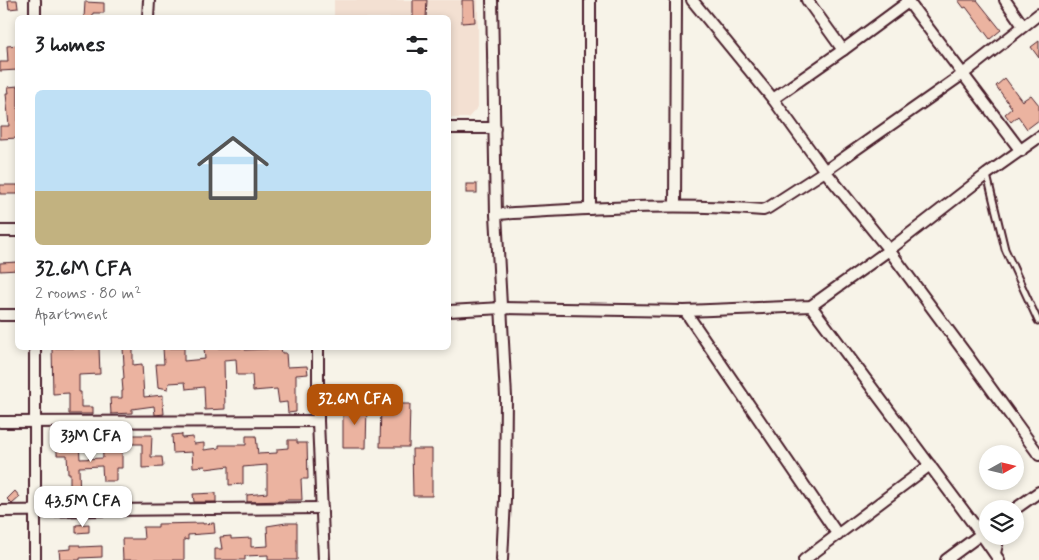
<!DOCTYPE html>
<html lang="en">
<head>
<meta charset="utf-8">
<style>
	body { margin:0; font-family:Mynerve,sans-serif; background:#f6f6f6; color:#202124; height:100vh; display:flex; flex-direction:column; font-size:19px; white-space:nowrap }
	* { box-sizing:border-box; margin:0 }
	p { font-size:16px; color:#757577 }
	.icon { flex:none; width:28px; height:28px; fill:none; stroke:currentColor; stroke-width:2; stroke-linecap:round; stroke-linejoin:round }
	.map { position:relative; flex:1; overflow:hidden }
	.sheet { position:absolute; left:15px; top:15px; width:436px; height:335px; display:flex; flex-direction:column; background:#fff; border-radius:8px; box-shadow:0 2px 8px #0003 }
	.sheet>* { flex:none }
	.needle { width:32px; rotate:82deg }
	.tools { position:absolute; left:979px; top:445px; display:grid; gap:10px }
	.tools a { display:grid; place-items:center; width:45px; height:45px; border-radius:50%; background:#fff; box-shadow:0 2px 8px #0003; font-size:25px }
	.price { position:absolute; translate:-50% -42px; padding:0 11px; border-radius:10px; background:#fff; color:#222; font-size:16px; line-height:32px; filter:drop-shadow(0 1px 2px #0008) }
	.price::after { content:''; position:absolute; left:50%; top:30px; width:15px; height:11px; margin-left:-8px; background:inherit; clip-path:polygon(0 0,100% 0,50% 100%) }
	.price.current { background:#b45309; color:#fff }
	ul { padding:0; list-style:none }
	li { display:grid; align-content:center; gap:10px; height:265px; padding:0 20px }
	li+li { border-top:1px solid #e0e0e0 }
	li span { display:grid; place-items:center; height:155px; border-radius:8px; color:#555 }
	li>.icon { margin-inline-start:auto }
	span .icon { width:90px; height:90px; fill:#fffc; stroke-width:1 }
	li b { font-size:21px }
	h2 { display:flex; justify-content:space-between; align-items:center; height:60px; padding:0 20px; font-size:21px }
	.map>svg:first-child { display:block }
	.built { fill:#f3e0d2 }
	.building { fill:#ebb3a0; stroke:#4a1f2b }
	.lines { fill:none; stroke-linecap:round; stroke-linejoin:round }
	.lane-casing { stroke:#4a1f2b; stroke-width:9 }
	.street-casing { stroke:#4a1f2b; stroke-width:14 }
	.lane { stroke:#f7f3e8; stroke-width:5 }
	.street { stroke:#f7f3e8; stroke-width:10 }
</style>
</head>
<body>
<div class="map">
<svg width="1039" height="560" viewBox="0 0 1039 560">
	<rect width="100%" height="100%" fill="#f7f3e8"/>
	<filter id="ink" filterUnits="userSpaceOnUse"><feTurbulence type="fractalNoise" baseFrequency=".02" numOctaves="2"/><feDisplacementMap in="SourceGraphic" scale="10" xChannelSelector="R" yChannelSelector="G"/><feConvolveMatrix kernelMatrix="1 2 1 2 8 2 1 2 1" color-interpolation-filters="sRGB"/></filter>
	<g filter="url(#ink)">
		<polygon class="built" points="334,0 478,0 478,107 468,118 449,118 449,18 334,18"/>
		<g class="building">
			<polygon points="8,0 17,0 18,8 9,9"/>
			<polygon points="413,0 427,0 426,18 413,18"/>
			<polygon points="462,0 474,0 475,22 462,23"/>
			<polygon points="958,0 977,0 1001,30 990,39 966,7 964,8"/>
			<polygon points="85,2 104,3 104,13 93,13 93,18 84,18"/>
			<polygon points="1039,41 1039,58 1031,47"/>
			<polygon points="18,45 18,70 0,71 0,62 8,62 7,46"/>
			<polygon points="1005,78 1022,101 1031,95 1039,105 1039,120 1027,129 1018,116 1011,122 1005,114 1012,108 996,86"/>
			<polygon points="18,86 18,138 0,139 0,126 9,126 6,93 9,93 8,87"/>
			<rect x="466" y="184" width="11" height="9"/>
			<rect x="0" y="185" width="18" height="9"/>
			<polygon points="18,262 18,270 0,271 0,263"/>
			<polygon points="52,348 99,348 100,374 79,375 79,392 81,392 81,407 93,407 93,414 69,414 69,393 53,394"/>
			<polygon points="123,348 133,348 133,365 142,364 144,397 163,395 163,403 164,414 155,415 154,406 132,409 132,413 111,414 110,398 122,398 122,391 123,391 122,379 124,378 123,365 124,365"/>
			<polygon points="163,348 184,348 184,361 205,359 204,348 245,348 245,350 268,349 268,348 281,348 282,353 286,353 287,367 307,366 308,374 296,375 296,412 288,413 287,402 279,403 277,389 253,391 252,375 237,375 236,359 224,360 225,409 205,410 204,387 186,389 185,382 169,383 168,389 158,387 156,364 164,364"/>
			<polygon points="381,404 410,404 409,447 380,447"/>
			<polygon points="343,405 367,405 366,448 343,448"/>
			<polygon points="182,434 182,438 193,437 194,444 204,443 204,450 219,448 219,445 246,445 246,436 256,436 258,454 277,453 277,449 288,448 288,440 297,440 297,443 307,443 308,479 301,479 302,500 285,500 285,501 247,502 247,495 267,493 267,465 243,467 243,484 229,485 229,466 206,469 205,466 193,467 192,452 173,453 172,435"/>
			<polygon points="111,435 112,442 122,441 122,468 116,468 116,481 103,481 102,466 79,467 80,502 70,503 70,473 68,473 67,455 57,455 57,444 79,442 80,459 103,458 102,436"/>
			<polygon points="132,435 152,435 151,457 162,457 163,467 142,468 142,444 133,444"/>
			<polygon points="412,449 432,449 432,496 413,496"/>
			<polygon points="15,491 20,497 12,504 7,499"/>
			<polygon points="216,493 216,502 194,502 193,494"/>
			<polygon points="203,523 203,524 214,523 215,533 188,535 188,540 184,539 184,560 123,560 122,539 144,539 143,527 158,527 158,524"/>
			<polygon points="286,523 297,523 297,560 268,560 268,555 245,556 245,560 215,560 215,549 222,549 220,537 231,536 231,539 251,538 251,547 268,546 267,526"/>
			<polygon points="89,524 89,532 76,533 76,525"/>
			<polygon points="71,545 80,545 80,547 102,546 102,557 80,558 80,560 60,560 59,550 71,549"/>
		</g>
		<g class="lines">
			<defs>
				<polyline id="lane" points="987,175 1005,249 1038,321"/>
				<g id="street">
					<polyline points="35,0 35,18"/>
					<polyline points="492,0 496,214 506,397 505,499 502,560"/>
					<polyline points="590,0 590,209"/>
					<polyline points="692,0 773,99 825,171 889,250 966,354 1039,455"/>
					<polyline points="807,0 843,50"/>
					<polyline points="907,0 1021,151"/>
					<polyline points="1005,0 1023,26"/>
					<polyline points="148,18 149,0"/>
					<polyline points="773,99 843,50 908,2"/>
					<polyline points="449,128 495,128"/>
					<polyline points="675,206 676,0"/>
					<path d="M 496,214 C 585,209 674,202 763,210 L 768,208 L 825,171 L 963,74 L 1039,14"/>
					<polyline points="0,231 18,231"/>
					<polyline points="811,306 981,534 999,560"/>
					<polyline points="449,311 502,308 685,311 811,306 889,250 987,174 1039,137"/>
					<polyline points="685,311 838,535"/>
					<polyline points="0,315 18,315"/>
					<polyline points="318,348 318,421 324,560"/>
					<polyline points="0,422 318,421"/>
					<polyline points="1015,509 1039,492"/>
					<polyline points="0,511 322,508"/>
					<polyline points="995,553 999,536"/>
					<polyline points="35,560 35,348"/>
					<polyline points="804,560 930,465"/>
					<polyline points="946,560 988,529"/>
				</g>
			</defs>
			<use href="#lane" class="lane-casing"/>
			<use href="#street" class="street-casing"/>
			<use href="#lane" class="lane"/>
			<use href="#street" class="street"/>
		</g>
	</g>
</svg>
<div class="tools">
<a><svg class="needle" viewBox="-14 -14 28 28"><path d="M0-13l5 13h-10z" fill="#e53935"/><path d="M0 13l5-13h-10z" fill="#757577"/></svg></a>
<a><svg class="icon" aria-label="layers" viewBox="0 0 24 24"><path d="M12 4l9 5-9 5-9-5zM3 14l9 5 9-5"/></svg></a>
</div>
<b class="price current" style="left:355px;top:426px">32.6M CFA</b>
<b class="price" style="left:91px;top:463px">33M CFA</b>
<b class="price" style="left:83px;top:528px">43.5M CFA</b>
<section class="sheet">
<h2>3 homes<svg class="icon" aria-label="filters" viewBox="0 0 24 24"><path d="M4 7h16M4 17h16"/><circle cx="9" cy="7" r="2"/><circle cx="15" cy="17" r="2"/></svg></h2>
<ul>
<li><span style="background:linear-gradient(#bfe0f5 65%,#c2b280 0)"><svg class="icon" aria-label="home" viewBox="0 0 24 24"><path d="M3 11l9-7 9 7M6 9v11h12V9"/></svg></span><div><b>32.6M CFA</b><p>2 rooms · 80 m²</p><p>Apartment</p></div></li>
</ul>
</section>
</div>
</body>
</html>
